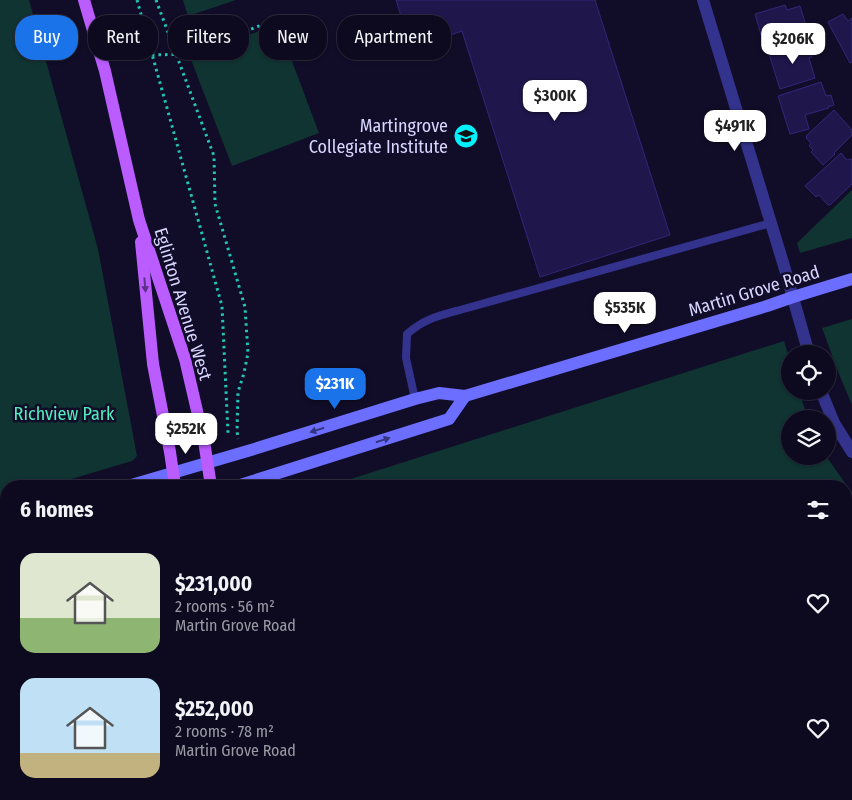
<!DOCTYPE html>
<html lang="en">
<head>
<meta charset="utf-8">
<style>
	body { margin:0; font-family:"Fira Sans Condensed",sans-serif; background:#1b182c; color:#f1f3f6; height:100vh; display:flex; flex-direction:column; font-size:19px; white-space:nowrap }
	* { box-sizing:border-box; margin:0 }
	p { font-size:16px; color:#9a9aa4 }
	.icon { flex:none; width:28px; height:28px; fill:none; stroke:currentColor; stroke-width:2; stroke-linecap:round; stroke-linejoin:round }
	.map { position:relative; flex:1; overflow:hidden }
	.details { position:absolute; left:0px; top:480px; width:852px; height:320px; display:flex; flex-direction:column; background:#0d0a1f; border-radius:20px 20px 0 0; box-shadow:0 1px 4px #0004,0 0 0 1px #2d2b3d }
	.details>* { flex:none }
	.banner { position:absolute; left:15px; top:15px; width:500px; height:45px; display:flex; gap:10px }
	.controls { position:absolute; left:781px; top:345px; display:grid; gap:10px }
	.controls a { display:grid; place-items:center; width:55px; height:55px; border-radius:50%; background:#0d0a1f; box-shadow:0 1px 4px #0004,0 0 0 1px #2d2b3d; font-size:25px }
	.price { position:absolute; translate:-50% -42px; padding:0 11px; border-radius:10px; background:#fff; color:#222; font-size:16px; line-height:32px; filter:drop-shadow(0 1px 2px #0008) }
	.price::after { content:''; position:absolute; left:50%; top:30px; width:15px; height:11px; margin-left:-8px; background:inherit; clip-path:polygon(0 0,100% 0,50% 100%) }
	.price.current { background:#1a73e8; color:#fff }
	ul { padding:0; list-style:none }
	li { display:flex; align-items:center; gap:15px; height:125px; padding:0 20px }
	li span { display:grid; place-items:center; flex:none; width:140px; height:100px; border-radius:15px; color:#555 }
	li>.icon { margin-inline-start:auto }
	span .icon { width:60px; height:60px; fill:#fffc; stroke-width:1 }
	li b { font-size:21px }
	h2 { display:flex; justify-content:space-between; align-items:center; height:60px; padding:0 20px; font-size:21px }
	.chip { padding:0 18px; border-radius:20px; background:#0d0a1f; box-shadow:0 1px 4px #0004,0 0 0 1px #2d2b3d; font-size:18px; line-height:45px }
	.chip.current { background:#1a73e8; color:#fff }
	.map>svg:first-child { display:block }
	.green { fill:#0f3431 }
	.building { fill:#1f174c; stroke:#33267a }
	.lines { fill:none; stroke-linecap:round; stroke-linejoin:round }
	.path { stroke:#22c6b5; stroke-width:3; stroke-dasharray:2.5 4; stroke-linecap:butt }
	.service { stroke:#33338d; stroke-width:8 }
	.minor { stroke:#33338d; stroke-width:12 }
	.secondary { stroke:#6c6eff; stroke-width:12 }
	.primary { stroke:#bb5cff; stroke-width:12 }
	.oneway { fill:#5d3189 }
	.oneway2 { fill:#35347f }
	.labels { text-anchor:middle; stroke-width:5; stroke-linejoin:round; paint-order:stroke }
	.poi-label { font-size:18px; fill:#d8d5ff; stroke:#110d29; text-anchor:end }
	.street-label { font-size:18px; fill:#d8d5ff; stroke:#110d29 }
	.park-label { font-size:18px; fill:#53edc0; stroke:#110d29 }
</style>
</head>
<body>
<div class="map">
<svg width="852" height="800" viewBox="0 0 852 800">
	<rect width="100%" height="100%" fill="#110d29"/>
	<g class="green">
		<polygon points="0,0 29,0 98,249 137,456 132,461 48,486 6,486 6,499 0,501"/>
		<polygon points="183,0 236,0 188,16"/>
		<polygon points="278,24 319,133 232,166 190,57"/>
		<polygon points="852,190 852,238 800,253 797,243"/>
		<polygon points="852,319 852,405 841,379 822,328"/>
		<polygon points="784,341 790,361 790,391 799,391 808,419 790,419 790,456 826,456 852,493 852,563 846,569 846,486 329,486"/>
		<polygon points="288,794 599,794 592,800 288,800"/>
	</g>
	<g class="building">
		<polygon points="396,0 595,0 670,235 540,277 462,31 411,48"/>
		<polygon points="785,5 787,10 800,6 808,32 764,45 755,14"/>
		<polygon points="843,14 848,21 852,18 852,62 850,63 828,22"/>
		<polygon points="808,42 812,57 809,58 815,78 780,89 769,54"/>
		<polygon points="821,82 826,96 831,95 834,105 828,107 829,108 805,115 809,129 790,134 778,96"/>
		<polygon points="834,110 852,130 852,135 834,153 835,154 823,165 811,152 813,150 809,146 811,143 806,138 807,137 806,136"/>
		<polygon points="841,153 847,160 852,159 852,184 830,205 828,205 819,195 816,197 805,186"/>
		<polygon points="852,617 852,659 850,661 846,657 846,622"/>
		<polygon points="852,785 852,800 848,800 843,794 846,794 846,791"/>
		<polygon points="47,794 66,794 67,800 47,800"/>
		<polygon points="658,794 698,794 703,799 657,800 655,797"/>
	</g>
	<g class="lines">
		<g class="path">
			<polyline points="137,0 222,306 228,433"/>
			<polyline points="156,0 214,156 215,204 245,307 248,353 244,373 238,392 237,431 238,439"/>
			<polyline points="152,55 189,54 269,22"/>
			<polyline points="313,794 315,800"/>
		</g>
		<path class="service" d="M 415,399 L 406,358 L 407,334 C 424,319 438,316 460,310 L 771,223"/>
		<g class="minor">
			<polyline points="703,0 784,266 809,354"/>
			<polyline points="821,391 834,423 852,452"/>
			<polyline points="846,732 852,727"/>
			<polyline points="777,800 783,794"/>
		</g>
		<g class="secondary">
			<polyline points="128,486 251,450 415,399 439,393 465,396 767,306 793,297 852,279"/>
			<polyline points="237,486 449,419 465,396"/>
			<polyline points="0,528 6,526"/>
			<polyline points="0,554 6,554"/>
		</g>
		<g class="primary">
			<polyline points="84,0 105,71 139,220 185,359 204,441 211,486"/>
			<polyline points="141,242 153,364 170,452 175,486"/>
			<polyline points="213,794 213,800"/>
			<polyline points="255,794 256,800"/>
		</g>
	</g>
	<defs><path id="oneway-solid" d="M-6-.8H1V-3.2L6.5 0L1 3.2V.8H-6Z" transform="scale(1.25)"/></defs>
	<use class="oneway" href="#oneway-solid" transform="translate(145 285) rotate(85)"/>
	<g class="oneway2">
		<use href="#oneway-solid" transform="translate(317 430) rotate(163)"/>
		<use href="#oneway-solid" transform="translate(383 440) rotate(-18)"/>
	</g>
	<defs>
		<symbol id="school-disc" viewBox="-11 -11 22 22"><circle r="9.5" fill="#01f1ff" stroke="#110d29"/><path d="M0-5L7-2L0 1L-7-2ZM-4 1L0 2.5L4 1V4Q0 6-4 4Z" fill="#111"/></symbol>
	</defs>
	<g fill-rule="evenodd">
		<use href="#school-disc" x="452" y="122" width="28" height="28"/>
	</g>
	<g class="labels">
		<g class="poi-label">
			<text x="448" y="132">Martingrove<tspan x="448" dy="21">Collegiate Institute</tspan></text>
		</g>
		<g class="street-label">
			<text transform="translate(754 291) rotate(-17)" y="6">Martin Grove Road</text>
			<text transform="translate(183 304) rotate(73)" y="6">Eglinton Avenue West</text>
		</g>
		<g class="park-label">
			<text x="64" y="420">Richview Park</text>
		</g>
	</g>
</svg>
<div class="controls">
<a><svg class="icon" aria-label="locate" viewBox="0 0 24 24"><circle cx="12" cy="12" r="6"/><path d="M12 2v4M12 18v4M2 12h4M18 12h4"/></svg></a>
<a><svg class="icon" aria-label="layers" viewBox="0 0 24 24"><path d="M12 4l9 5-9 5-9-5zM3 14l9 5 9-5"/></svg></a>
</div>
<b class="price" style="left:793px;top:65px">$206K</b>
<b class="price" style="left:555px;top:122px">$300K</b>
<b class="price" style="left:735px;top:152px">$491K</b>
<b class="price" style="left:625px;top:334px">$535K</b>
<b class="price current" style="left:335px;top:410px">$231K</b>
<b class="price" style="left:186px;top:455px">$252K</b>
<div class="banner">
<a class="chip current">Buy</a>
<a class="chip">Rent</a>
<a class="chip">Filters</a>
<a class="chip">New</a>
<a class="chip">Apartment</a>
</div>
<section class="details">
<h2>6 homes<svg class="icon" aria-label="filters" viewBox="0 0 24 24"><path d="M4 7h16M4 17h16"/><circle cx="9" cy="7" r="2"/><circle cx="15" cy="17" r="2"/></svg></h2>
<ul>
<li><span style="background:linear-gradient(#dfe7d0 65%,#8fb573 0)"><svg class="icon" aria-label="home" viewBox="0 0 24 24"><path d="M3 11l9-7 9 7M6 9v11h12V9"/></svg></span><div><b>$231,000</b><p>2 rooms · 56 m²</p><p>Martin Grove Road</p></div><svg class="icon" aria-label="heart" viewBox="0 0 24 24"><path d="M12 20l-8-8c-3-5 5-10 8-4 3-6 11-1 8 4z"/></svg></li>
<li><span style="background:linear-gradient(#bfe0f5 75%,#c2b280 0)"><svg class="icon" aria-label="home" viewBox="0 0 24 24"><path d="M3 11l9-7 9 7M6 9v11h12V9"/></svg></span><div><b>$252,000</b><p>2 rooms · 78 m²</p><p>Martin Grove Road</p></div><svg class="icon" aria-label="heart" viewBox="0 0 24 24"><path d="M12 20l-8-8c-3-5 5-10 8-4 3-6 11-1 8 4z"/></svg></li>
</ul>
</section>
</div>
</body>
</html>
